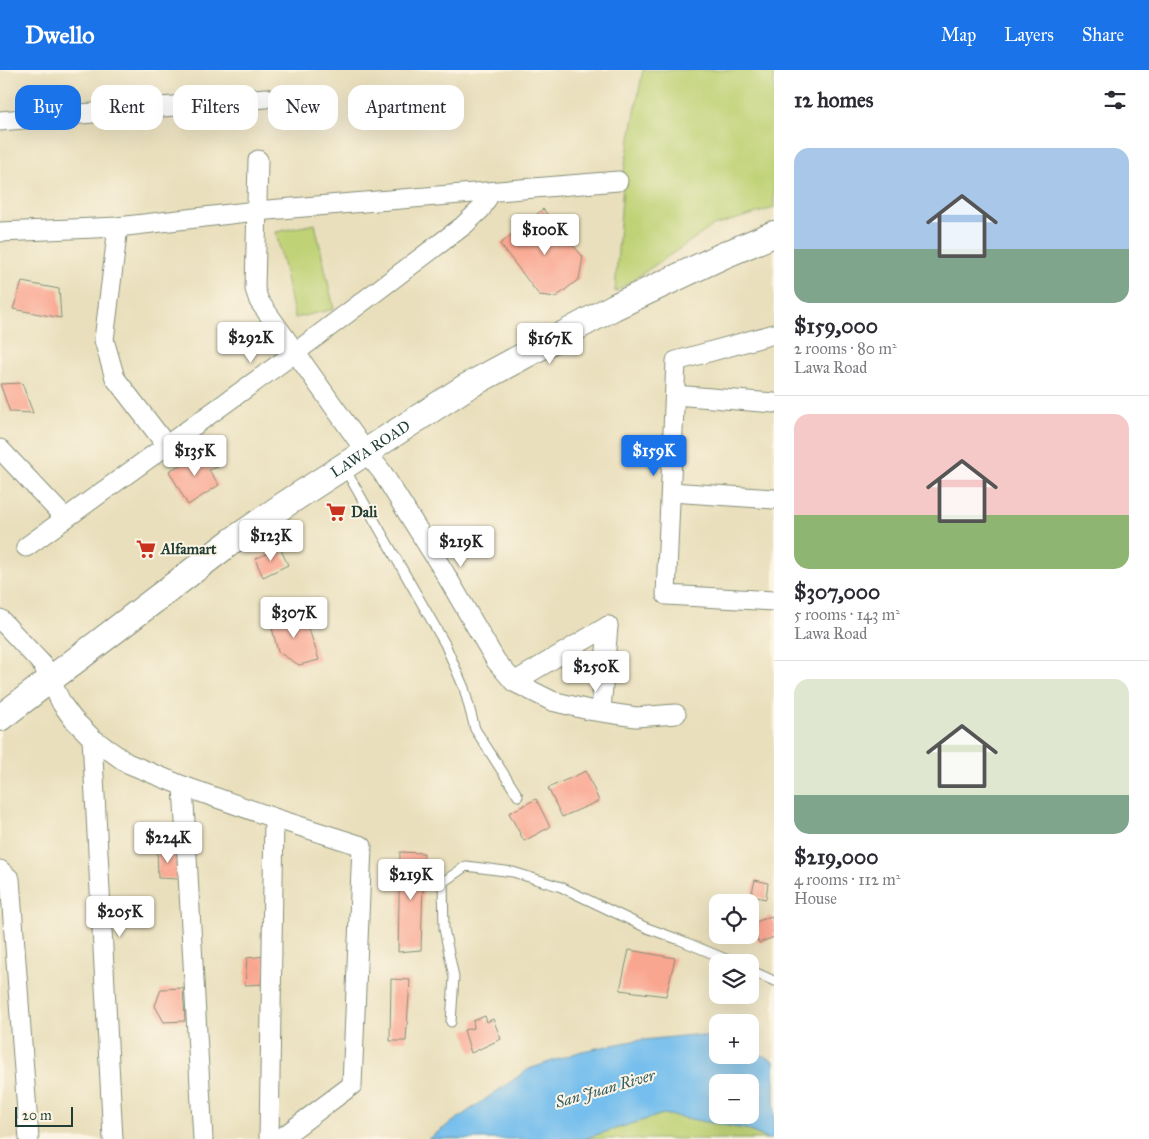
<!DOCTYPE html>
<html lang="en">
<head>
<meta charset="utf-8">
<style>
	body { margin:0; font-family:"IM FELL Great Primer",serif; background:#f7f7f7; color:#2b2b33; height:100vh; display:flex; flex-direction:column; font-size:19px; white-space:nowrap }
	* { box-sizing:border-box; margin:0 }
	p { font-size:16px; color:#7c7c81 }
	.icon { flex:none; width:28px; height:28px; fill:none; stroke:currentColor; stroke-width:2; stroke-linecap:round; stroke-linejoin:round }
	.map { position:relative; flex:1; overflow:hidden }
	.details { display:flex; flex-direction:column; background:#fff; width:375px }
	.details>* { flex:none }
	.top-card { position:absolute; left:15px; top:15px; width:475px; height:45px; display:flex; gap:10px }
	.fabs { position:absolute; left:709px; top:824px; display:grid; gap:10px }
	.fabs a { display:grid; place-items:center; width:50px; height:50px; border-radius:10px; background:#fff; box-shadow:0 5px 20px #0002; font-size:25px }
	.scale { position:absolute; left:15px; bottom:12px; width:58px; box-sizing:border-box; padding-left:5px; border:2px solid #1f3d34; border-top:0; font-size:14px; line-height:18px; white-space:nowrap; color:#1f3d34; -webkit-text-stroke:4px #fcf5e5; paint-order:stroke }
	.price { position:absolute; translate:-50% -42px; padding:0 11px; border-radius:5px; background:#fff; color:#222; font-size:16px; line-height:32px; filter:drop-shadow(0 1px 2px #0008) }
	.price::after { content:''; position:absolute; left:50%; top:30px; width:15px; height:11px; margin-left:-8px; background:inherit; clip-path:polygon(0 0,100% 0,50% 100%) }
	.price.on { background:#1a73e8; color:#fff }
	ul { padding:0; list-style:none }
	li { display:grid; align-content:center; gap:10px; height:265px; padding:0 20px }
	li+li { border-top:1px solid #e1e1e2 }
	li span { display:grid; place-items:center; height:155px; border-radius:15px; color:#555 }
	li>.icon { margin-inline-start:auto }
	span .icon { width:90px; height:90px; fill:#fffc; stroke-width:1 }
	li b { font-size:21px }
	h2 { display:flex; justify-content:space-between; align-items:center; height:60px; padding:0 20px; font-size:21px }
	.pill { padding:0 18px; border-radius:15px; background:#fff; box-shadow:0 5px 20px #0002; font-size:18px; line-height:45px }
	.pill.on { background:#1a73e8; color:#fff }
	header { display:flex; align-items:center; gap:30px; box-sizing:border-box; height:70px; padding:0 25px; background:#1a73e8; color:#fff }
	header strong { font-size:24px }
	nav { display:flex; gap:28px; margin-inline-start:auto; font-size:18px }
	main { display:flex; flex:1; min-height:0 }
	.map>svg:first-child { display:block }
	.green { fill:#bfd276; stroke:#6f8855 }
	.water { fill:#74beed; stroke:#4a7e90; fill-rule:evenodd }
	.building { fill:#f9a690 }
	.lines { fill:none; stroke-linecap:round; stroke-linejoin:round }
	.service-casing { stroke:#848e78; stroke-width:11 }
	.minor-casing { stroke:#848e78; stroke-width:21 }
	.secondary-casing { stroke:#848e78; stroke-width:28 }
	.service { stroke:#fff; stroke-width:9 }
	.minor { stroke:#fff; stroke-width:19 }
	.secondary { stroke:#fff; stroke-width:26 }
	.labels { text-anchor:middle; stroke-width:4; stroke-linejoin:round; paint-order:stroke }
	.street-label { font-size:15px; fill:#1f3d34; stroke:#fcf5e5 }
	.poi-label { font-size:15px; font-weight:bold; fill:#1f3d34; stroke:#fcf5e5; text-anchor:start }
	.water-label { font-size:16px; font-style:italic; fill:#345d62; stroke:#fcf5e5 }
</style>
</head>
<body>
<header>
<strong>Dwello</strong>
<nav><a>Map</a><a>Layers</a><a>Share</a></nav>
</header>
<main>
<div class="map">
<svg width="774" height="1069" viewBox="0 0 774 1069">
	<rect width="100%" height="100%" fill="#fcf5e5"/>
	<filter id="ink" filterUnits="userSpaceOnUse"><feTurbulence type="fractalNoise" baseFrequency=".02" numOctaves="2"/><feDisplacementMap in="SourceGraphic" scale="10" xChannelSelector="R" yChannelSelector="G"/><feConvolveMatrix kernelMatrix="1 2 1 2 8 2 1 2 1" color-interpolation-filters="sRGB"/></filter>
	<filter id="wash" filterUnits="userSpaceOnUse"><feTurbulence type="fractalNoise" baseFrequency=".0096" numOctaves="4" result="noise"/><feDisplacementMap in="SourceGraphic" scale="20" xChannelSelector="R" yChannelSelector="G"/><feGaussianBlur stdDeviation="1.12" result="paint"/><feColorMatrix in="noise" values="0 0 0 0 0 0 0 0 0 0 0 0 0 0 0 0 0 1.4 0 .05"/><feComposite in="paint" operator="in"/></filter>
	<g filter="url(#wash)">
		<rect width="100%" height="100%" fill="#e9dfbc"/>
		<g class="green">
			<polygon points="643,0 774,0 774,138 713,156 615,222 624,100"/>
			<polygon points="315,154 334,239 295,248 276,162"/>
			<polygon points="663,1044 746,1059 768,1069 583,1069"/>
		</g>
		<path class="water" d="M 693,965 L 717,968 L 718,985 L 750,985 L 750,979 L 774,991 L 774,1069 L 768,1069 L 746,1059 L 663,1044 L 583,1069 L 428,1069 L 529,999 L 582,981 L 633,971 ZM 718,1012 L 750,1012 L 750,1045 L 718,1045 Z"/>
		<g id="blocks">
			<g class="building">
				<polygon points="543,139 583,187 579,209 556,227 539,225 500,174"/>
				<polygon points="22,212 59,219 61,248 13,239"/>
				<polygon points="22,313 33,343 10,342 0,314"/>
				<polygon points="204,381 218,397 209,400 219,415 188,435 169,401"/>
				<polygon points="280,478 288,495 263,507 255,489"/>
				<polygon points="297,538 311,565 319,590 299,595 278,582 271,554"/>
				<polygon points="586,701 599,731 562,747 548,718"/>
				<polygon points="536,729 550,757 524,771 509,743"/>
				<polygon points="157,779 177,780 179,809 158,808"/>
				<polygon points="400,782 424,783 421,880 398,882"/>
				<polygon points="755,810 768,813 766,829 751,826"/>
				<polygon points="771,846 774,853 774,867 759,873 751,854"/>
				<polygon points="629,880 675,888 666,926 620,920"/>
				<polygon points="265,886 266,914 245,915 247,888"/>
				<polygon points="391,909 410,910 406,971 390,971"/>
				<polygon points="183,918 185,951 164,952 155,936 161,919"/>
				<polygon points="485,946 487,952 493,949 501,969 471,983 464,960 474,958 473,951"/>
			</g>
		</g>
	</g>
	<g filter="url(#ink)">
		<use href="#blocks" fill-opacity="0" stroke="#848e78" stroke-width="1"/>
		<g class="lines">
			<defs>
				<g id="service">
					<polyline points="345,399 445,574 464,618 475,659 518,726"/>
					<polyline points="750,900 774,911"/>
					<polyline points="451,952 454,907 444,859 443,812 466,796 513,802 561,817 647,858 680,870 733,892"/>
				</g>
				<g id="minor">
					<polyline points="0,51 266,28"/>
					<polyline points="258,90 255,219 259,231 366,382 382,402 443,500 496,591 514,612 552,631 589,640 636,647 676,644"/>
					<polyline points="118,157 104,270 115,308 167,376"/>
					<polyline points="0,162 118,157 256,141 618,111"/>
					<polyline points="774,264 676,291 666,525 774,531"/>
					<polyline points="675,325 774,333"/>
					<polyline points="0,379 65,448"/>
					<polyline points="671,422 774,429"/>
					<polyline points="26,477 296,282 463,156 481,139 491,122"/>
					<polyline points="0,549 43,595 62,634 73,649 92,668 127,693 183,716 274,748 362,776 352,1015 280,1069"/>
					<polyline points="514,612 608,556"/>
					<polyline points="601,640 608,556"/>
					<polyline points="92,668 113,1069"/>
					<polyline points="183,716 203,1069"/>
					<polyline points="0,800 10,809 29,1069"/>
					<polyline points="269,1069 274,748"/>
				</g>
				<g id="secondary">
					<path id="s1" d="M 0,648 L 232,471 L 284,435 L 466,317 L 614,237 L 722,186 L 774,164"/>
				</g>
			</defs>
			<use href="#service" class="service-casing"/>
			<use href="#minor" class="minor-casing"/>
			<use href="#secondary" class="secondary-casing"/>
			<use href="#service" class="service"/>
			<use href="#minor" class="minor"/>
			<use href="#secondary" class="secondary"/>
		</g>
	</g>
	<defs>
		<symbol id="supermarket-bare" viewBox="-9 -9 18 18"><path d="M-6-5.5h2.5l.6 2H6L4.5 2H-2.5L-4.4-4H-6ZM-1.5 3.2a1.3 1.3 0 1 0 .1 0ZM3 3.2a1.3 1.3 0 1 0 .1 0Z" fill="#c8321e" stroke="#fcf5e5" stroke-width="2.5" paint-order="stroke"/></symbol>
	</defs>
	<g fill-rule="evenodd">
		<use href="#supermarket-bare" x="322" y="428" width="28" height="28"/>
		<use href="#supermarket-bare" x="132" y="465" width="28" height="28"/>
	</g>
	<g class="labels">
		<g class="street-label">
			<text dy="5" stroke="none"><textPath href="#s1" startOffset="458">LAWA ROAD</textPath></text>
		</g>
		<g class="poi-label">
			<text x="351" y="447">Dali</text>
			<text x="161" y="484">Alfamart</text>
		</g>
		<g class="water-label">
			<text transform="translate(605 1018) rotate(-16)" y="6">San Juan River</text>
		</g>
	</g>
</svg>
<div class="fabs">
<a><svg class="icon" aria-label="locate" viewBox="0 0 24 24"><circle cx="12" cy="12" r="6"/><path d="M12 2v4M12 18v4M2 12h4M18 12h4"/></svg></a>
<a><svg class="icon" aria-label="layers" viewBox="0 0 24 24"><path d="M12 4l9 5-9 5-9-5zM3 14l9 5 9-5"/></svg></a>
<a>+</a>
<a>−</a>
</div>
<div class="scale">20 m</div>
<b class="price" style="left:545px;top:186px">$100K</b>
<b class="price" style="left:251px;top:294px">$292K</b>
<b class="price" style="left:550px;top:295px">$167K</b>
<b class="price" style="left:195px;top:407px">$135K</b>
<b class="price on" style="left:654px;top:407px">$159K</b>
<b class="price" style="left:271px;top:492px">$123K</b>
<b class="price" style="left:461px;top:498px">$219K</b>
<b class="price" style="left:294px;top:569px">$307K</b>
<b class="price" style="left:596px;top:623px">$250K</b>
<b class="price" style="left:168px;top:794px">$224K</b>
<b class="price" style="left:411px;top:831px">$219K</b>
<b class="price" style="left:120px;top:868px">$205K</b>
<div class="top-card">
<a class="pill on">Buy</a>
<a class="pill">Rent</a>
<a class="pill">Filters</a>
<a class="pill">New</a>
<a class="pill">Apartment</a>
</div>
</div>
<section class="details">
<h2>12 homes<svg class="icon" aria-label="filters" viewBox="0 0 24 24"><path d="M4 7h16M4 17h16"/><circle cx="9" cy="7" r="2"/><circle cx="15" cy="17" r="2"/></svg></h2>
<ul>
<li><span style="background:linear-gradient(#a9c7e8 65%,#7fa58c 0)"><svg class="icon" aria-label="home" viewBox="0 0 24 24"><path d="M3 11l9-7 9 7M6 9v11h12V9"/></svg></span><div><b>$159,000</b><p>2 rooms · 80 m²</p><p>Lawa Road</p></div></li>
<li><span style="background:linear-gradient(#f6c9c9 65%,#8fb573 0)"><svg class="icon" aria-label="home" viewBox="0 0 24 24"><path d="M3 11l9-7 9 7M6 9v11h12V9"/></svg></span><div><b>$307,000</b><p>5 rooms · 143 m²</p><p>Lawa Road</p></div></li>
<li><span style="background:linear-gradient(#dfe7d0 75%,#7fa58c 0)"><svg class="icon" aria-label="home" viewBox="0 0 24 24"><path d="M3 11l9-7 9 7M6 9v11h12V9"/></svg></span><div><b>$219,000</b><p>4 rooms · 112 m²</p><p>House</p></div></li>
</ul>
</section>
</main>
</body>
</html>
